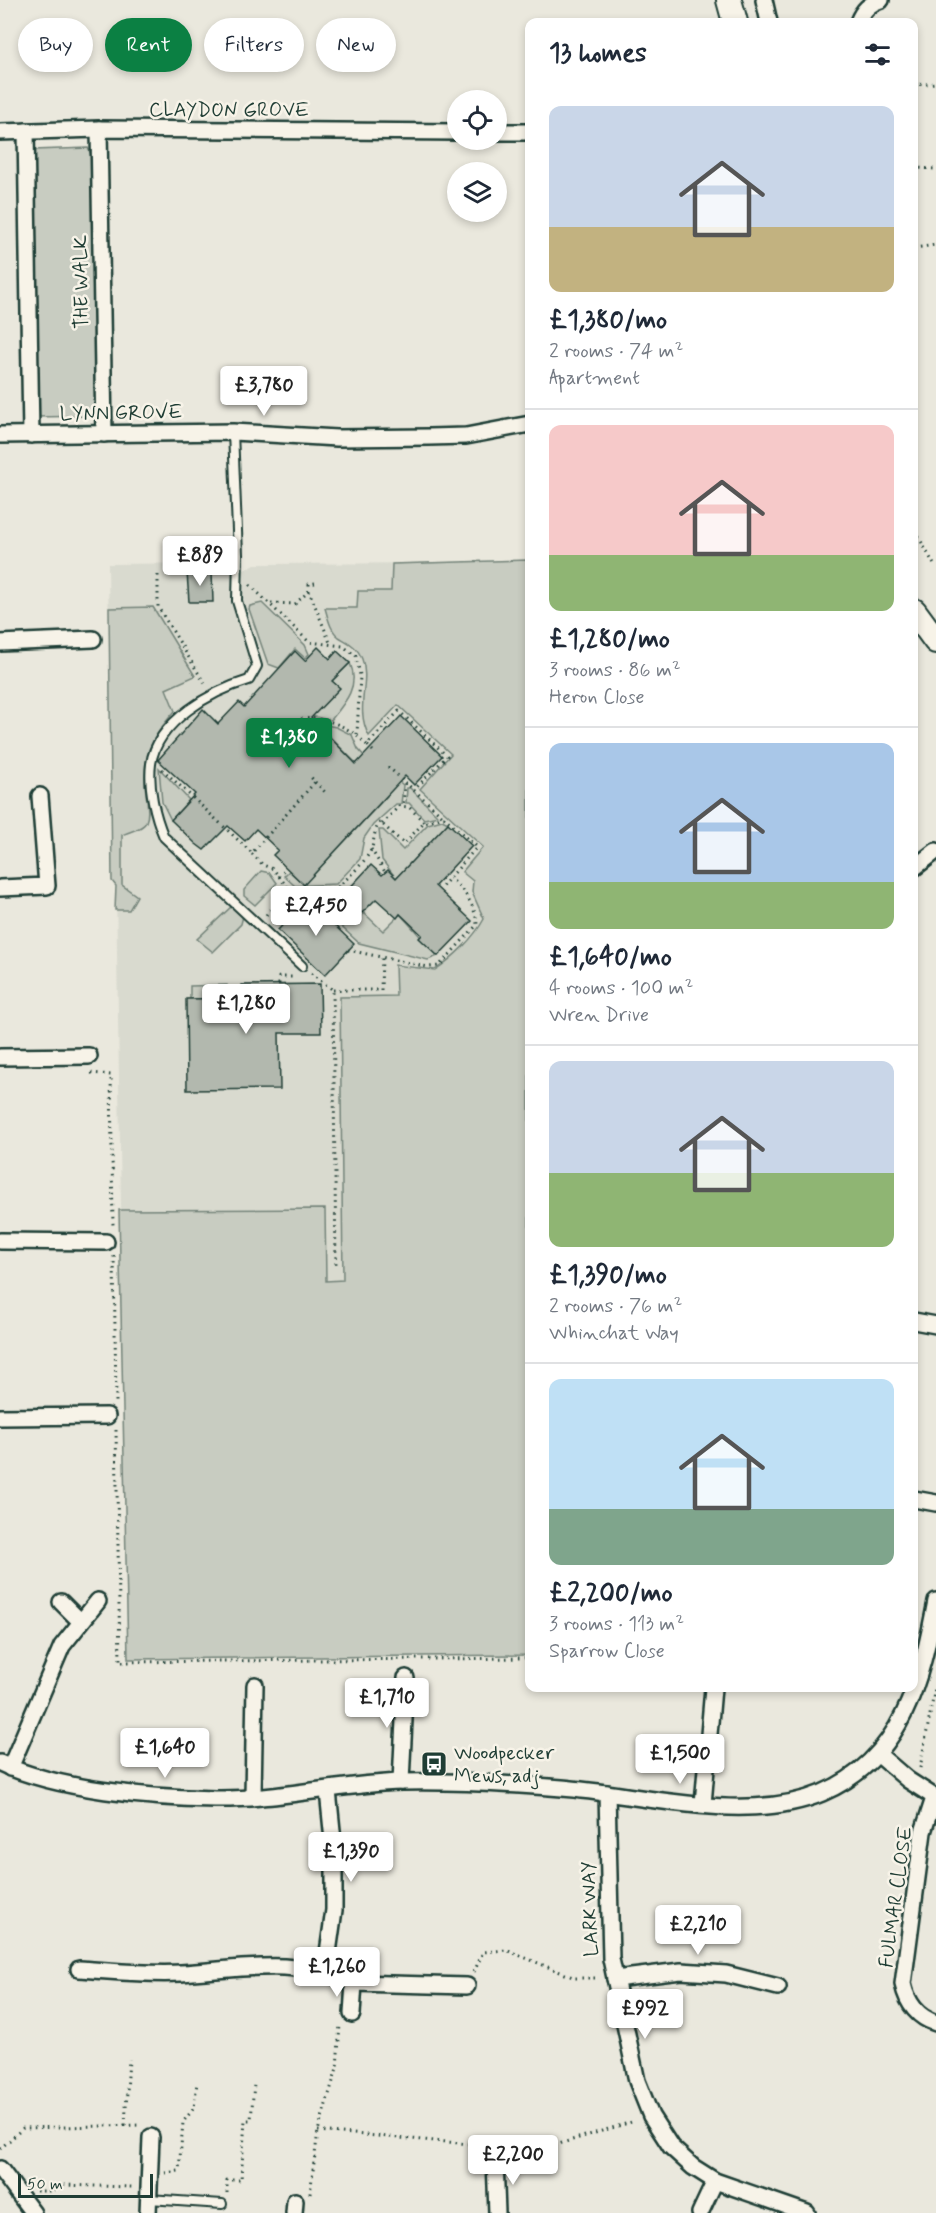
<!DOCTYPE html>
<html lang="en">
<head>
<meta charset="utf-8">
<style>
	body { margin:0; font-family:Mynerve,sans-serif; background:#f6f6f7; color:#1f2937; height:100vh; display:flex; flex-direction:column; font-size:22px; white-space:nowrap }
	* { box-sizing:border-box; margin:0 }
	p { font-size:20px; color:#747a83 }
	.icon { flex:none; width:33px; height:33px; fill:none; stroke:currentColor; stroke-width:2; stroke-linecap:round; stroke-linejoin:round }
	.map { position:relative; flex:1; overflow:hidden }
	.details { position:absolute; left:525px; top:18px; width:393px; height:1674px; display:flex; flex-direction:column; background:#fff; border-radius:12px; box-shadow:0 3px 9px #0003 }
	.details>* { flex:none }
	.banner { position:absolute; left:18px; top:18px; width:417px; height:54px; display:flex; gap:12px }
	.buttons { position:absolute; left:447px; top:90px; display:grid; gap:12px }
	.buttons a { display:grid; place-items:center; width:60px; height:60px; border-radius:50%; background:#fff; box-shadow:0 3px 9px #0003; font-size:30px }
	.scale { position:absolute; left:18px; bottom:15px; width:135px; box-sizing:border-box; padding-left:6px; border:3px solid #1f3d34; border-top:0; font-size:16px; line-height:21px; white-space:nowrap; color:#1f3d34; -webkit-text-stroke:4px #f7f3e8; paint-order:stroke }
	.price { position:absolute; translate:-50% -51px; padding:0 14px; border-radius:6px; background:#fff; color:#222; font-size:20px; line-height:39px; filter:drop-shadow(0 2px 3px #0008) }
	.price::after { content:''; position:absolute; left:50%; top:36px; width:18px; height:14px; margin-left:-9px; background:inherit; clip-path:polygon(0 0,100% 0,50% 100%) }
	.price.active { background:#0b8043; color:#fff }
	ul { padding:0; list-style:none }
	li { display:grid; align-content:center; gap:12px; height:318px; padding:0 24px }
	li+li { border-top:2px solid #e0e1e3 }
	li span { display:grid; place-items:center; height:186px; border-radius:12px; color:#555 }
	li>.icon { margin-inline-start:auto }
	span .icon { width:108px; height:108px; fill:#fffc; stroke-width:1 }
	li b { font-size:26px }
	h2 { display:flex; justify-content:space-between; align-items:center; height:72px; padding:0 24px; font-size:26px }
	.pill { padding:0 21px; border-radius:27px; background:#fff; box-shadow:0 3px 9px #0003; font-size:21px; line-height:54px }
	.pill.active { background:#0b8043; color:#fff }
	.map>svg:first-child { display:block }
	.built { fill:#d9dacf }
	.green { fill:#c8ccc1; stroke:#74847a; stroke-width:1.5 }
	.building { fill:#b2b8ae; stroke:#1f3d34; stroke-width:1.5 }
	.lines { fill:none; stroke-linecap:round; stroke-linejoin:round }
	.service-casing { stroke:#1f3d34; stroke-width:12 }
	.minor-casing { stroke:#1f3d34; stroke-width:20 }
	.trunk-casing { stroke:#1f3d34; stroke-width:28 }
	.path { stroke:#1f3d34; stroke-width:3; stroke-dasharray:1.5 4.5; stroke-linecap:butt }
	.service { stroke:#f7f3e8; stroke-width:8 }
	.minor { stroke:#f7f3e8; stroke-width:15 }
	.trunk { stroke:#f7f3e8; stroke-width:24 }
	.labels { text-anchor:middle; stroke-width:5; stroke-linejoin:round; paint-order:stroke }
	.street-label { font-size:20px; fill:#1f3d34; stroke:#f7f3e8 }
	.poi-label { font-size:20px; fill:#1f3d34; stroke:#f7f3e8; text-anchor:start }
</style>
</head>
<body>
<div class="map">
<svg width="936" height="2213" viewBox="0 0 936 2213">
	<rect width="100%" height="100%" fill="#eae8dd"/>
	<filter id="ink" filterUnits="userSpaceOnUse"><feTurbulence type="fractalNoise" baseFrequency=".0167" numOctaves="2"/><feDisplacementMap in="SourceGraphic" scale="12" xChannelSelector="R" yChannelSelector="G"/><feConvolveMatrix kernelMatrix="1 2 1 2 8 2 1 2 1" color-interpolation-filters="sRGB"/></filter>
	<g filter="url(#ink)">
		<polygon class="built" points="529,560 529,1655 128,1659 116,887 112,881 108,564 218,563 224,569 243,570 255,564 455,563"/>
		<g class="green">
			<polygon points="88,148 93,159 97,413 95,416 34,417 34,150"/>
			<path d="M 529,560 L 529,1655 L 128,1659 L 119,1210 L 325,1209 L 326,1281 L 343,1280 L 340,997 L 396,996 L 395,965 L 435,970 C 453,958 474,938 484,919 L 472,892 L 473,881 L 462,872 L 483,847 L 420,789 L 451,754 L 398,705 L 369,736 C 354,708 371,682 362,659 C 357,646 349,643 339,637 C 330,630 328,618 325,608 L 357,608 L 358,591 L 391,591 L 392,564 Z"/>
			<polygon points="262,603 305,645 309,654 305,658 295,649 279,668 268,664 249,609 250,606"/>
			<path d="M 153,607 L 195,676 L 166,689 L 175,711 C 150,739 141,757 146,794 C 147,803 150,813 146,822 C 143,829 130,831 122,835 L 122,885 L 137,896 L 129,910 L 115,910 L 116,886 L 112,881 L 109,608 Z"/>
			<path d="M 350,663 C 360,686 345,703 331,720 L 310,716 L 339,688 L 332,681 Z"/>
			<polygon points="316,723 336,727 352,735 358,749 366,758 359,766"/>
			<polygon points="159,768 189,800 171,820 162,802"/>
			<polygon points="386,770 403,785 401,804 396,804 373,825 364,838 360,859 336,884 295,886 284,876 289,871 299,880 314,874 388,795 375,782"/>
			<polygon points="407,788 410,788 438,816 424,819 409,803 406,803"/>
			<polygon points="442,820 448,823 396,878 382,860 379,830 383,830 403,850 428,824"/>
			<polygon points="261,871 270,873 277,883 255,905 244,896 244,890"/>
			<polygon points="231,907 238,910 243,916 241,924 213,952 197,939"/>
			<polygon points="364,913 383,931 400,914 438,956 428,960 359,943 334,920 339,914 361,917"/>
			<polygon points="227,985 228,998 190,999 190,986"/>
		</g>
		<g class="building">
			<polygon points="187,572 212,572 213,602 189,602"/>
			<polygon points="318,647 330,659 337,651 350,663 332,681 340,688 311,718 356,764 401,716 442,756 414,785 405,776 304,885 273,855 278,850 256,829 245,841 228,826 204,850 196,844 171,820 195,794 158,760 203,709 218,724 239,702 244,707 295,651 305,661"/>
			<polygon points="448,823 472,846 435,886 472,921 438,956 419,938 422,935 400,914 397,918 376,899 362,913 343,895 371,865 382,875 388,870 396,878"/>
			<polygon points="307,899 354,944 325,975 278,930"/>
			<polygon points="320,984 321,1033 279,1033 280,1089 187,1090 186,999 242,998 242,985"/>
		</g>
		<g class="lines">
			<defs>
				<g id="service">
					<path d="M 233,432 L 238,555 L 237,601 L 257,666 L 249,680 C 212,691 157,721 151,764 C 148,787 155,816 164,837 L 302,966"/>
					<polyline points="149,2199 222,2204"/>
				</g>
				<g id="minor">
					<polyline points="764,0 769,22"/>
					<path d="M 858,22 C 863,10 869,4 881,0"/>
					<polyline points="99,129 104,434"/>
					<polyline points="26,131 31,435"/>
					<polyline points="0,132 99,129 458,132"/>
					<polyline points="496,132 530,132"/>
					<polyline points="0,435 233,432 337,438 429,437 466,436 530,424"/>
					<polyline points="0,643 93,639"/>
					<polyline points="914,868 936,851"/>
					<polyline points="0,888 47,886 40,796"/>
					<polyline points="0,1057 89,1056"/>
					<polyline points="0,1241 106,1242"/>
					<polyline points="914,1321 936,1325"/>
					<polyline points="0,1417 107,1416"/>
					<polyline points="914,1499 936,1503"/>
					<polyline points="61,1602 80,1621"/>
					<polyline points="879,1755 908,1780 936,1798"/>
					<path d="M 0,1763 C 57,1790 152,1798 215,1799 C 277,1800 339,1784 402,1782 C 454,1781 510,1784 562,1788 C 641,1794 746,1825 822,1793 C 903,1759 921,1680 936,1601"/>
					<polyline points="10,1768 62,1646 98,1601"/>
					<polyline points="401,1782 406,1678"/>
					<polyline points="607,1793 611,1959 637,2081 651,2116 671,2147 693,2167 715,2181 807,2213"/>
					<polyline points="253,1796 255,1685"/>
					<path d="M 934,1798 L 923,1832 L 903,1984 C 907,2002 917,2017 936,2023"/>
					<polyline points="703,1804 713,1688"/>
					<path d="M 79,1969 C 113,1971 148,1975 181,1973 C 244,1969 293,1957 354,1983 L 467,1986"/>
					<polyline points="325,1974 334,1910 334,1850 328,1791"/>
					<polyline points="615,1979 681,1971 726,1974 778,1987"/>
					<polyline points="352,2014 354,1983"/>
					<polyline points="495,2160 497,2213"/>
					<polyline points="0,2169 33,2213"/>
					<polyline points="148,2213 151,2137"/>
					<polyline points="294,2213 295,2201"/>
					<polyline points="700,2213 715,2181"/>
				</g>
				<g id="trunk">
					<polyline points="729,0 735,22"/>
					<polyline points="914,611 936,641"/>
				</g>
			</defs>
			<use href="#service" class="service-casing"/>
			<use href="#minor" class="minor-casing"/>
			<use href="#trunk" class="trunk-casing"/>
			<g class="path">
				<polyline points="914,85 936,83"/>
				<polyline points="914,168 936,169"/>
				<polyline points="914,248 936,245"/>
				<polyline points="914,533 917,534 936,568"/>
				<polyline points="158,575 158,607 205,684"/>
				<polyline points="315,583 309,584 309,591 331,645"/>
				<polyline points="250,585 309,642 343,646 356,656 360,675 357,734"/>
				<polyline points="271,603 295,604 309,591"/>
				<path d="M 301,719 C 326,716 350,727 367,745"/>
				<polyline points="373,751 367,745 399,711 447,756 414,790"/>
				<polyline points="388,767 405,782 403,807"/>
				<polyline points="162,769 252,853 315,782 309,775"/>
				<polyline points="315,782 325,792"/>
				<polyline points="405,782 444,817"/>
				<polyline points="382,824 399,806 409,807 424,822"/>
				<polyline points="371,849 385,872"/>
				<polyline points="252,854 263,865 273,869 289,889"/>
				<polyline points="279,877 287,868"/>
				<polyline points="337,910 355,912 358,909"/>
				<path d="M 266,915 L 289,889 L 337,888 C 348,877 364,864 371,850 C 375,840 373,831 380,822 L 404,844 L 424,822 L 444,817 L 477,847 L 439,890"/>
				<polyline points="329,921 337,910 337,888"/>
				<path d="M 348,950 L 428,967 L 439,966 L 477,925 C 476,906 464,890 450,878"/>
				<polyline points="311,973 333,990 336,1268"/>
				<polyline points="279,984 279,977 296,977"/>
				<polyline points="333,990 381,990 382,957"/>
				<polyline points="91,1073 111,1075 113,1228"/>
				<polyline points="114,1256 116,1402"/>
				<polyline points="116,1430 120,1662 530,1658"/>
				<polyline points="920,1768 935,1688"/>
				<polyline points="474,1972 483,1952 506,1950 575,1978 598,1978"/>
				<polyline points="125,2125 129,2059"/>
				<polyline points="318,2131 482,2145 484,2147"/>
				<polyline points="0,2149 23,2128 141,2125"/>
				<polyline points="509,2159 635,2121"/>
				<polyline points="165,2173 179,2171 183,2122 194,2108 197,2082"/>
				<polyline points="36,2191 53,2191 60,2185 132,2187"/>
				<polyline points="227,2193 227,2180 241,2180 245,2120 251,2120 254,2084"/>
				<polyline points="310,2194 318,2131 337,2068 340,2024"/>
			</g>
			<use href="#service" class="service"/>
			<use href="#minor" class="minor"/>
			<use href="#trunk" class="trunk"/>
		</g>
	</g>
	<defs>
		<symbol id="bus-square" viewBox="-11 -11 22 22"><rect x="-9" y="-9" width="18" height="18" rx="4" fill="#1f3d34" stroke="#f7f3e8"/><path d="M-5-6H5V4H4V6H2V4H-2V6H-4V4H-5ZM-3.5-4V0h7V-4ZM-3.5 1.2v1.5H-2V1.2ZM2 1.2v1.5H3.5V1.2Z" fill="#fff"/></symbol>
	</defs>
	<g fill-rule="evenodd">
		<use href="#bus-square" x="419" y="1749" width="30" height="30"/>
	</g>
	<g class="labels">
		<g class="street-label">
			<text x="229" y="116">CLAYDON GROVE</text>
			<text transform="translate(80 282) rotate(-91)" y="7">THE WALK</text>
			<text transform="translate(121 412) rotate(-1)" y="7">LYNN GROVE</text>
			<text transform="translate(895 1897) rotate(-82)" y="7">FULMAR CLOSE</text>
			<text transform="translate(589 1909) rotate(-92)" y="7">LARK WAY</text>
		</g>
		<g class="poi-label">
			<text x="454" y="1759">Woodpecker<tspan x="454" dy="23">Mews, adj</tspan></text>
		</g>
	</g>
</svg>
<div class="buttons">
<a><svg class="icon" aria-label="locate" viewBox="0 0 24 24"><circle cx="12" cy="12" r="6"/><path d="M12 2v4M12 18v4M2 12h4M18 12h4"/></svg></a>
<a><svg class="icon" aria-label="layers" viewBox="0 0 24 24"><path d="M12 4l9 5-9 5-9-5zM3 14l9 5 9-5"/></svg></a>
</div>
<div class="scale">50 m</div>
<b class="price" style="left:264px;top:417px">£3,780</b>
<b class="price" style="left:200px;top:587px">£889</b>
<b class="price active" style="left:289px;top:769px">£1,380</b>
<b class="price" style="left:316px;top:937px">£2,450</b>
<b class="price" style="left:246px;top:1035px">£1,280</b>
<b class="price" style="left:387px;top:1729px">£1,710</b>
<b class="price" style="left:165px;top:1779px">£1,640</b>
<b class="price" style="left:680px;top:1785px">£1,500</b>
<b class="price" style="left:351px;top:1883px">£1,390</b>
<b class="price" style="left:698px;top:1956px">£2,210</b>
<b class="price" style="left:337px;top:1998px">£1,260</b>
<b class="price" style="left:645px;top:2040px">£992</b>
<b class="price" style="left:513px;top:2186px">£2,200</b>
<div class="banner">
<a class="pill">Buy</a>
<a class="pill active">Rent</a>
<a class="pill">Filters</a>
<a class="pill">New</a>
</div>
<section class="details">
<h2>13 homes<svg class="icon" aria-label="filters" viewBox="0 0 24 24"><path d="M4 7h16M4 17h16"/><circle cx="9" cy="7" r="2"/><circle cx="15" cy="17" r="2"/></svg></h2>
<ul>
<li><span style="background:linear-gradient(#c9d6e8 65%,#c2b280 0)"><svg class="icon" aria-label="home" viewBox="0 0 24 24"><path d="M3 11l9-7 9 7M6 9v11h12V9"/></svg></span><div><b>£1,380/mo</b><p>2 rooms · 74 m²</p><p>Apartment</p></div></li>
<li><span style="background:linear-gradient(#f6c9c9 70%,#8fb573 0)"><svg class="icon" aria-label="home" viewBox="0 0 24 24"><path d="M3 11l9-7 9 7M6 9v11h12V9"/></svg></span><div><b>£1,280/mo</b><p>3 rooms · 86 m²</p><p>Heron Close</p></div></li>
<li><span style="background:linear-gradient(#a9c7e8 75%,#8fb573 0)"><svg class="icon" aria-label="home" viewBox="0 0 24 24"><path d="M3 11l9-7 9 7M6 9v11h12V9"/></svg></span><div><b>£1,640/mo</b><p>4 rooms · 100 m²</p><p>Wren Drive</p></div></li>
<li><span style="background:linear-gradient(#c9d6e8 60%,#8fb573 0)"><svg class="icon" aria-label="home" viewBox="0 0 24 24"><path d="M3 11l9-7 9 7M6 9v11h12V9"/></svg></span><div><b>£1,390/mo</b><p>2 rooms · 76 m²</p><p>Whinchat Way</p></div></li>
<li><span style="background:linear-gradient(#bfe0f5 70%,#7fa58c 0)"><svg class="icon" aria-label="home" viewBox="0 0 24 24"><path d="M3 11l9-7 9 7M6 9v11h12V9"/></svg></span><div><b>£2,200/mo</b><p>3 rooms · 113 m²</p><p>Sparrow Close</p></div></li>
</ul>
</section>
</div>
</body>
</html>
